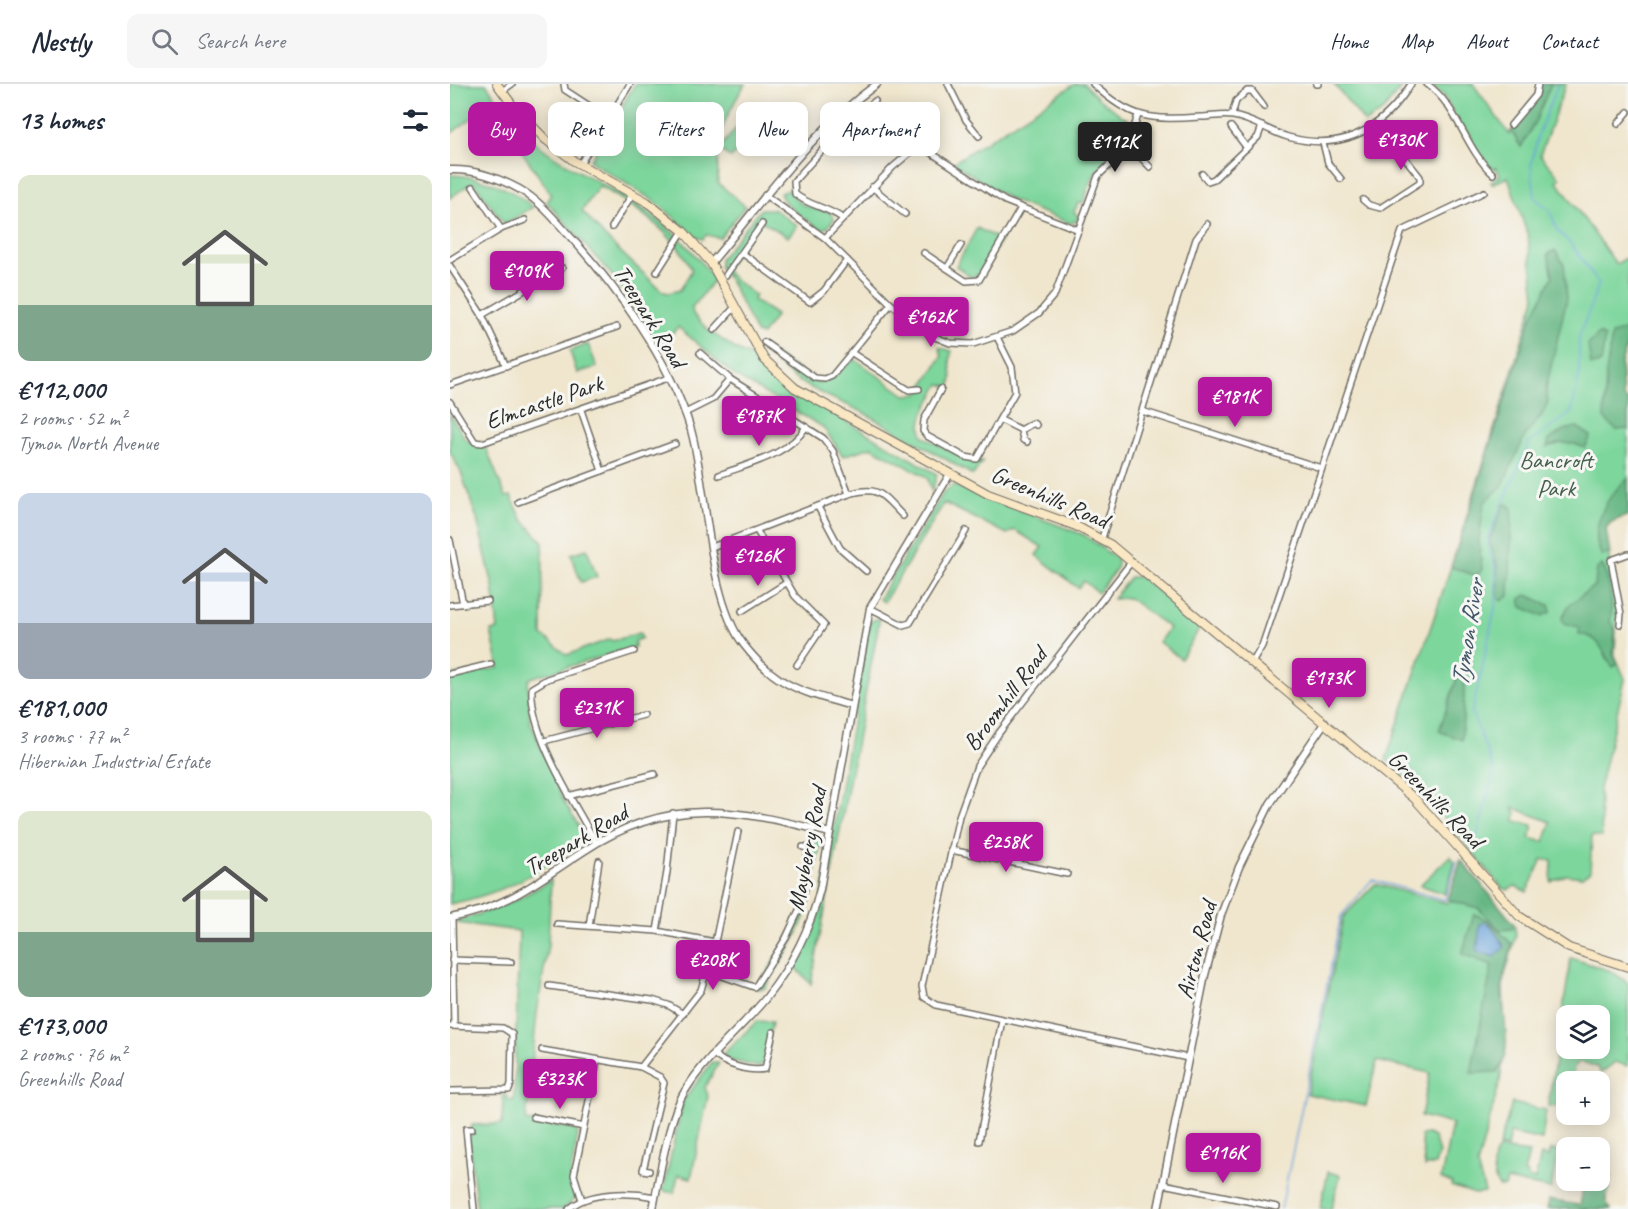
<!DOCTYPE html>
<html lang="en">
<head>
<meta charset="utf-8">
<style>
	body { margin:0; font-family:Caveat,sans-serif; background:#f6f6f7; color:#1f2937; height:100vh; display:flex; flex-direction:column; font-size:22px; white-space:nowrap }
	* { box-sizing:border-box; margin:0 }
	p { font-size:20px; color:#747a83 }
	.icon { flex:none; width:33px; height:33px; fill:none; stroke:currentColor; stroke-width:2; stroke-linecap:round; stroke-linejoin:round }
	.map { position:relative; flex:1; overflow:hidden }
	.side { display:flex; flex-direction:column; background:#fff; width:450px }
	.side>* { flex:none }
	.hud { position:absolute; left:18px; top:18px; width:570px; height:54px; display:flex; gap:12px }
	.tools { position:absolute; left:1106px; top:921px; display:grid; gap:12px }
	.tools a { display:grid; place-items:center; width:54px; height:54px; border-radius:12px; background:#fff; box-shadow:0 3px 15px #0003; font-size:30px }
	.price { position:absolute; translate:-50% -51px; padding:0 14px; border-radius:6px; background:#b5179e; color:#fff; font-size:20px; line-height:39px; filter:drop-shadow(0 2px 3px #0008) }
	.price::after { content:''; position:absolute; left:50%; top:36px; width:18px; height:14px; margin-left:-9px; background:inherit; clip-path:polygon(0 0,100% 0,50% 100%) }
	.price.current { background:#222; color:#fff }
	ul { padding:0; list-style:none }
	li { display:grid; align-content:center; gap:12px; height:318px; padding:0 18px }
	li span { display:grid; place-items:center; height:186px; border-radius:12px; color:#555 }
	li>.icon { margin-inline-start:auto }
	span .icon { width:108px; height:108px; fill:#fffc; stroke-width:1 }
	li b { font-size:26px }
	h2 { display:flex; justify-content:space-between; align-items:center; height:72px; padding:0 18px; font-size:26px }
	.pill { padding:0 21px; border-radius:12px; background:#fff; box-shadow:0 3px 15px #0003; font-size:21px; line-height:54px }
	.pill.current { background:#b5179e; color:#fff }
	header { display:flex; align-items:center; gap:36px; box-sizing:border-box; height:84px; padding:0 30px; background:#fff; border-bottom:2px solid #e0e1e3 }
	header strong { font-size:28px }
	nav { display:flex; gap:33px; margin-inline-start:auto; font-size:21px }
	.search { width:420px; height:54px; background:#f6f6f7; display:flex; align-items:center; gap:15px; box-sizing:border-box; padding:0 21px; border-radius:12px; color:#747a83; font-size:22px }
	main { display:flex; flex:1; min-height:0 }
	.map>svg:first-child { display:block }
	.green { fill:#7dd69c; stroke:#548064; stroke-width:1.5; fill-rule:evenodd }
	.forest { fill:#66b784; stroke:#487158; stroke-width:1.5 }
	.water { fill:#6ca4db; stroke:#4c6883; stroke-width:1.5 }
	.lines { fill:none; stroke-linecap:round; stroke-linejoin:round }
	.stream { stroke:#6ca4db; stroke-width:1.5 }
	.minor-casing { stroke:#706c64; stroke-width:8 }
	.tertiary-casing { stroke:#706c64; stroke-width:9 }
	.secondary-casing { stroke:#706c64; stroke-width:10 }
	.minor { stroke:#fff; stroke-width:5 }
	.tertiary { stroke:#fff; stroke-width:6 }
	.secondary { stroke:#fae7c3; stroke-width:8 }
	.labels { text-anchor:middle; stroke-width:6; stroke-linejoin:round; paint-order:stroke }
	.street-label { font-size:24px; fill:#2b2b2b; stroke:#f6f6f2 }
	.park-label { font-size:24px; fill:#445e4d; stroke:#f6f6f2 }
	.water-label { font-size:26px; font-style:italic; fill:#425569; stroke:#f6f6f2 }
</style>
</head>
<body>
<header>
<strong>Nestly</strong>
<div class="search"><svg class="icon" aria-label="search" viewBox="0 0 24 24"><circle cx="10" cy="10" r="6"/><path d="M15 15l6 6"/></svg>Search here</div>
<nav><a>Home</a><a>Map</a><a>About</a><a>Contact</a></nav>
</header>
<main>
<section class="side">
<h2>13 homes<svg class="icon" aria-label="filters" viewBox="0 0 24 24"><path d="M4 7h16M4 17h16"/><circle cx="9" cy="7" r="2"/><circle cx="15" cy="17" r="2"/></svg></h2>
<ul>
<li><span style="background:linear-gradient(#dfe7d0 70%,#7fa58c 0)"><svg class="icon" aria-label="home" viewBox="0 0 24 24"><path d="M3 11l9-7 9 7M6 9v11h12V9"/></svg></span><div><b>€112,000</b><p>2 rooms · 52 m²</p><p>Tymon North Avenue</p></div></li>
<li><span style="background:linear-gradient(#c9d6e8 70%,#9aa5b1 0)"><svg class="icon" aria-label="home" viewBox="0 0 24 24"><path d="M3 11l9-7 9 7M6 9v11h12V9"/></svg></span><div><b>€181,000</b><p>3 rooms · 77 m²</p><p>Hibernian Industrial Estate</p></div></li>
<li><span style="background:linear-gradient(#dfe7d0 65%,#7fa58c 0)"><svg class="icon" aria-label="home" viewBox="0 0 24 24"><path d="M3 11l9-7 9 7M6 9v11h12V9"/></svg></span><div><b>€173,000</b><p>2 rooms · 76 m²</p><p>Greenhills Road</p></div></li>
</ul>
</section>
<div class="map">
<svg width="1178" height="1125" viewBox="0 0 1178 1125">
	<rect width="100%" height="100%" fill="#f6f6f2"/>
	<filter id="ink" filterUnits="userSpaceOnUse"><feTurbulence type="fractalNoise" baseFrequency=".0167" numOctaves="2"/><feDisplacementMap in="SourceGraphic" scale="12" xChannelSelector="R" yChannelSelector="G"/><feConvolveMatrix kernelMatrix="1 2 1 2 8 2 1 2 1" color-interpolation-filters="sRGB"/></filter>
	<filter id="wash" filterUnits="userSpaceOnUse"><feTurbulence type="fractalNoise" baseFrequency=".008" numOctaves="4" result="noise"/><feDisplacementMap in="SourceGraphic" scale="24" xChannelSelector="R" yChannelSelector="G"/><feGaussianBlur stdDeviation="1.35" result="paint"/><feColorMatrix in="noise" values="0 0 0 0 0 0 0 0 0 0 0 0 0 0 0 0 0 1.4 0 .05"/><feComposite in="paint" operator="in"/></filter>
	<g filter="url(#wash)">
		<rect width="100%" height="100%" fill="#f0e6ce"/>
		<g class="green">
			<path d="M 0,0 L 36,0 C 54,25 73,51 98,68 C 122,86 149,97 173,112 C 208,133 242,162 264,196 L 242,224 L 243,230 L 258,246 L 287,266 L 307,275 L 329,298 L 487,390 L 482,408 L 477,393 L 421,363 L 393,372 L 373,343 L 285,292 L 228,243 L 208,264 L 167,197 L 97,118 L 101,110 L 40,21 L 0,50 ZM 149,102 C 185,122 225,149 242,186 L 230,206 L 218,209 L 212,207 L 155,153 L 132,127 Z"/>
			<path d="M 185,0 L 295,0 C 271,40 266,52 268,99 L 295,122 L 270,154 L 256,151 L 253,155 L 248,154 L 206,118 L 140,77 Z"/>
			<path d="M 625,0 L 634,0 L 649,15 L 681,38 C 674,69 662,66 646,88 C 640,97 637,109 633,119 L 628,119 L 624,128 L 629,132 L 625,138 L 619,139 L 561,116 L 503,79 Z"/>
			<polygon points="884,0 954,0 932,28 915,39"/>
			<path d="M 981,0 L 1023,0 L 1059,50 L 1087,12 L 1089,0 L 1116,0 L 1090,71 L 1110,94 L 1107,97 L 1166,180 L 1178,173 L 1178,258 L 1171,280 L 1173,313 L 1178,317 L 1178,431 L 1161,438 L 1155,445 L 1167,529 L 1165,571 L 1175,595 L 1149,705 L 1152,753 L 1142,752 L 1140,788 L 1132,793 L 1116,791 L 1101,798 L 1102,777 L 1092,775 L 1077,808 L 1065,802 L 1058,806 L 1052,804 L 979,716 L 936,675 L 1001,483 L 1085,214 L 1078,152 L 1058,93 L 1042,100 L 1041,98 L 1050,91 L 1046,84 L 1041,85 L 1019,56 L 1022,54 L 1018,47 L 1014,49 L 995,13 ZM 1062,723 L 1101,738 L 1094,758 L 1080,754 L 1083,741 L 1065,737 L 1066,729 Z"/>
			<polygon points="287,43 299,53 281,74 269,65"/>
			<path d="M 0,91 C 30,92 60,103 83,123 L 57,139 L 53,138 L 25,100 L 21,99 L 0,114 Z"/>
			<path d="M 340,106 C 347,123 364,125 380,128 L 384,135 L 377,144 L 370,145 C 359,136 334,124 330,109 Z"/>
			<polygon points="311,125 324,125 347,142 338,153 310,136 275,186 286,197 305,211 303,216 326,231 312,251 306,249 280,197 270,184 270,175"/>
			<polygon points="527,144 551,156 530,190 521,193 506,182"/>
			<polygon points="138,260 147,283 127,289 120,267"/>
			<path d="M 489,263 L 502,267 C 496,280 506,290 500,303 L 490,300 C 482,315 464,337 474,353 L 517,376 L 533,377 L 523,391 C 487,370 451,349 414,329 C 388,315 330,297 320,267 L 366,298 C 387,301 389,280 406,276 L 455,311 L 468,310 L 492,272 Z"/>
			<path d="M 0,330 L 16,356 L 36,364 L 56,413 L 61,412 L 72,435 L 93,458 L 92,551 L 117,571 L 160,555 L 162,557 L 190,549 L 192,554 L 185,557 L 185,563 L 80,594 L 78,599 L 80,637 L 113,716 L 136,754 C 89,788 57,809 0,820 L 0,592 L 49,584 L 41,547 L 48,546 L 43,502 L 27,435 L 11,388 L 0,368 Z"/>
			<polygon points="503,401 634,451 667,475 667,484 648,509 634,497 628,504 586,471 592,463 565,446 557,450 494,419 434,518 429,515 494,408"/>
			<polygon points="137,465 147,493 131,498 121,470"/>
			<polygon points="680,493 690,493 751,542 731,575 709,558 719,544 679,514 663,515"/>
			<polygon points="430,533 361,900 344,882 368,834 420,538"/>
			<polygon points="361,752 371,758 356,829 346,853 315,904 307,905 354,828 363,760"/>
			<polygon points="1000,772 1005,778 995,810 970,801"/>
			<polygon points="1011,776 1065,842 1066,852 1053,898 1055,961 1050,997 1027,1082 1035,1108 1025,1110 1001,1102 1002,1099 991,1095 1002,1040 971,1032 980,989 927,977 916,1022 857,1010 893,833 925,800 997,819"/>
			<path d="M 101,796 L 98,861 L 87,929 L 76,1037 L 125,1045 L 128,1050 L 121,1088 L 126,1114 L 114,1125 L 27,1125 L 19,1058 L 22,1041 L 52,1040 L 53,1011 L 57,1012 L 57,1017 L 64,1016 L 69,847 L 6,839 L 8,836 C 43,828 71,815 101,796 Z"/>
			<path d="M 1121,874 L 1161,887 L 1178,899 L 1178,982 L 1165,978 L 1151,989 L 1147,983 L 1130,977 L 1124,983 L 1122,997 L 1116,998 L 1116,1023 L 1098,1022 ZM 1116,932 L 1149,932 L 1149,964 L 1116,964 Z"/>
			<polygon points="307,937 322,938 315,977 309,983 275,975 272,971"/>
			<polygon points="262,978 269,979 255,1003 258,1012 241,1094 228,1091 224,1109 213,1107 233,1017"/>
			<polygon points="1062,1019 1096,1026 1092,1056 1060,1049 1057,1064 1049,1062"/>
			<polygon points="977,1050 984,1053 989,1069 985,1080 975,1083 971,1051"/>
			<path d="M 1049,1065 L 1079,1069 L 1074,1089 L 1078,1090 L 1078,1094 L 1085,1096 L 1091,1071 L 1098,1073 L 1100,1066 L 1108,1067 L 1101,1105 L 1057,1096 L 1055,1103 L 1049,1103 C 1042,1093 1040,1073 1049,1065 Z"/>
			<polygon points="878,1088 890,1091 890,1093 881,1125 870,1125"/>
		</g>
		<g class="forest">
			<polygon points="1089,0 1101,0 1086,36 1071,63 1061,47 1087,12"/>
			<polygon points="1105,166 1114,180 1117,214 1096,304 1098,318 1092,331 1076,350 1052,402 1034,419 1029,457 1032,485 1027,492 1001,483 1081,235 1103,192 1098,170"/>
			<polygon points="1178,245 1178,258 1171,280 1173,313 1178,317 1178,345 1166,346 1154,334 1156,290 1162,250"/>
			<polygon points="1149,250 1155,253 1151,279 1141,281 1138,261"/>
			<polygon points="1127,343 1141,352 1135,364 1125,360 1112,359 1097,363 1099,356 1114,346"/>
			<path d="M 1178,395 L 1178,431 L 1161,438 L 1156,444 L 1160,470 L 1152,471 C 1137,446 1157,410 1178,395 Z"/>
			<polygon points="1058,420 1062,425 1059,512 1051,517 1047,512 1047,482 1039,457 1053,421"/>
			<path d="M 1152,481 C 1159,490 1164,528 1160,537 L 1165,546 L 1163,571 L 1168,580 L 1163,583 C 1153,570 1150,550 1129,551 L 1129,543 L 1114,539 L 1112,534 L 1119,521 L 1145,501 L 1147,485 Z"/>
			<polygon points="1077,511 1099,521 1101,528 1092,532 1072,523 1070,515"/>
			<polygon points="1016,567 1012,656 989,647"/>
			<polygon points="1011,776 1064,840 1062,845 1050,846 1028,824 998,816"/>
			<path d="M 1024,830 L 1037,836 L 1063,861 C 1059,874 1053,888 1052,902 C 1051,927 1065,969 1047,988 L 1021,989 L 1042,881 L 1012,870 Z"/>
			<polygon points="1149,1086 1161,1088 1156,1119 1161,1125 1097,1125 1099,1116 1130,1121 1134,1097 1149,1096"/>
		</g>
		<polygon class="water" points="1035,838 1040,841 1055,863 1045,873 1027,868 1030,840"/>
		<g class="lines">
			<g class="stream">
				<polyline points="1021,764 1026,756 1044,686 1022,629 1046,520 1046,484 1039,468 1038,454 1079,359 1121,329 1129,292 1129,253 1149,200 1121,160 1107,146 1100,127 1085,114 1081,81 1088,51 1108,0"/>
				<polyline points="831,1125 891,832 922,796 995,816 1007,777"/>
			</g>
		</g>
	</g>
	<g filter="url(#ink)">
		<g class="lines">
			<defs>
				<g id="minor">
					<polyline points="114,0 115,6 158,34"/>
					<polyline points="498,0 516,36 529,52"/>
					<path d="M 643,0 C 681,36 701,36 751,33 C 761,33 773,30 783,32 C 802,35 820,48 838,53 C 892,68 932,46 961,0"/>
					<polyline points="866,0 868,0"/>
					<path d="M 977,0 C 1008,22 1015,65 1043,90"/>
					<polyline points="52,7 62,0"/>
					<polyline points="782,31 786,17 797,7 802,7 814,23"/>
					<polyline points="1168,40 1178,28"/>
					<polyline points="1061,41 1086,11 1088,0"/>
					<polyline points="781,43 797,64"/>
					<polyline points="873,59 878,79 891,95"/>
					<polyline points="678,63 683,65 700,83"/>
					<polyline points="130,80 180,0"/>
					<polyline points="752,90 758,97 764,95 808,53 812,42"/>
					<polyline points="23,103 51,145"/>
					<polyline points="422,103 455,130"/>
					<polyline points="315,111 375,154 441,220 485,253 500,259 523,260 563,247 589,229 605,210 648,92 678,63 688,31"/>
					<polyline points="913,116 919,121 930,124 970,98 970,93 928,40"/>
					<path d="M 392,134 C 377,123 359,122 345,110 L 344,97 L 386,51 L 425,17"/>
					<polyline points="162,143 183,109"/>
					<polyline points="375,154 443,83 469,61 555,117 629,146"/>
					<polyline points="292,169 360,218 374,207 397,176"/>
					<polyline points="474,169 516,197 529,196 571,124"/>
					<polyline points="0,176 51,145 75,136"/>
					<polyline points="0,182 32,231 56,282"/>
					<polyline points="497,184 511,161"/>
					<polyline points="207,188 233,147"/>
					<polyline points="276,191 312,140"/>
					<polyline points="32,231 112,184"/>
					<polyline points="264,246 285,223"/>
					<polyline points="314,258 365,294 375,295 382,292 441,220"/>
					<polyline points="250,269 280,295"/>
					<polyline points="402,269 459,306 469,305"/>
					<polyline points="0,301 167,243"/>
					<polyline points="491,305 474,336 473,347 477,352 515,373 527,375 565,308 562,283 547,253"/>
					<polyline points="0,318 25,358 32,359 218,294"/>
					<polyline points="131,326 152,387"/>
					<polyline points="692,327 871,384"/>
					<polyline points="235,329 263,315 280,295 373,354 383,367 399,410"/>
					<polyline points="551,336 571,346"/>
					<polyline points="577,358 573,356 571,346 583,339 586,341"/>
					<path d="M 269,391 C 298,380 339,371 356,343"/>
					<polyline points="68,418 225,360"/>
					<polyline points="368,423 390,464 416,487"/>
					<polyline points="307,447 345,512 374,541 347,581"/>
					<polyline points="652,454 746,155 757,140"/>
					<polyline points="0,456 13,520"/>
					<path d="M 262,463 L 399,410 C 430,401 432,411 453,432"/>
					<polyline points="682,477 549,649 527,682 509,732 472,902 474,913 486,921 738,974"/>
					<polyline points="0,521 38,517"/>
					<polyline points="420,524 453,541 460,539 516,447"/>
					<polyline points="292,527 336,499"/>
					<polyline points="1170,540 1171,530 1161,476 1178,470"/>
					<polyline points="802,579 812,562 952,147 1034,108"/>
					<polyline points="0,590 41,580"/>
					<polyline points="94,657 193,631"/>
					<polyline points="118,712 205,690"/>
					<path d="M 146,759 C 124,718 79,651 82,604 L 97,595 L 184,567"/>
					<polyline points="501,766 617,790"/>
					<polyline points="2,834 4,942"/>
					<polyline points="107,840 207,847 265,858"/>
					<polyline points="139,842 149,777"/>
					<polyline points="207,847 217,788 223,729"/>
					<polyline points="2,876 61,878"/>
					<polyline points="258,887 304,903 307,900 336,854 350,824 355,804 358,764 353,763"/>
					<polyline points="99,902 202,916 218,921 233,930"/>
					<polyline points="0,942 53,944 62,950 61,1000 59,1006 0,1007"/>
					<polyline points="92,966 191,983 251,906 265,858 288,748"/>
					<path d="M 263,969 C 273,981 300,988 315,985 L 323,948"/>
					<polyline points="191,983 210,993 214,999 193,1086 199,1087"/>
					<polyline points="83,1033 134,1043"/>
					<polyline points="22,1045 16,1045 24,1125"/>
					<polyline points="529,1057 552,936"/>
					<polyline points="713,1100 827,1123"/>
					<polyline points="132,1116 124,1091 147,977"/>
					<path d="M 119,1125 C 138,1107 181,1108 205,1113"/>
				</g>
				<g id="tertiary">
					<path d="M 0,86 C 25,85 47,93 69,105 C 87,115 102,132 116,148 C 166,202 219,274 241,346 C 258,406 257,514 294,561 C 327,604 354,608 402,622"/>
					<path d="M 261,179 C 314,116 359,49 427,0"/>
					<path d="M 0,834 C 57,824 88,797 134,767 C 218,711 288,725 380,749"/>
					<path d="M 203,1125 C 209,1094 219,1032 235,1007 C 257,971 290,946 316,914 C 342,881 360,846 370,805 L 420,524 L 500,390"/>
					<polyline points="708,1125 755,891 771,831 789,783 820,720 875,638"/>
				</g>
				<polyline id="secondary" points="47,0 63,22 95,55 124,77 197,118 233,147 261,179 314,275 345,304 538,410 626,442 661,461 965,715 1069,832 1119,864 1178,883"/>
			</defs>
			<use href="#minor" class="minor-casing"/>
			<use href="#tertiary" class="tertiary-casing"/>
			<use href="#secondary" class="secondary-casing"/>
			<use href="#minor" class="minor"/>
			<use href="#tertiary" class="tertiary"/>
			<use href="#secondary" class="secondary"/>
		</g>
	</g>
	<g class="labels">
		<g class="street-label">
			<text transform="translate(200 232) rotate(58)" y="8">Treepark Road</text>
			<text transform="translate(94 318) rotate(-19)" y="8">Elmcastle Park</text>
			<text transform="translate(600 413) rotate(23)" y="8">Greenhills Road</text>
			<text transform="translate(555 615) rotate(-53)" y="8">Broomhill Road</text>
			<text transform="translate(986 715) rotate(46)" y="8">Greenhills Road</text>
			<text transform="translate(126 756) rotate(-31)" y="8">Treepark Road</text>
			<text transform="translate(357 765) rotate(-79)" y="8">Mayberry Road</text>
			<text transform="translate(746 866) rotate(-75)" y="8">Airton Road</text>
		</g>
		<g class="park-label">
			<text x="1106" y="384">Bancroft<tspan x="1106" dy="28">Park</tspan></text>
		</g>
		<g class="water-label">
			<text transform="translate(1017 549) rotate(-81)" y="9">Tymon River</text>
		</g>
	</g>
</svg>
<div class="tools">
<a><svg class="icon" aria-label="layers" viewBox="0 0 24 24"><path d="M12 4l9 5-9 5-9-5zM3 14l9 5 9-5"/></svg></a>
<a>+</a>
<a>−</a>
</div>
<b class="price" style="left:951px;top:87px">€130K</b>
<b class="price current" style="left:665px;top:89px">€112K</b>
<b class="price" style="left:77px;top:218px">€109K</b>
<b class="price" style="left:481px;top:264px">€162K</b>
<b class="price" style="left:785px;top:344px">€181K</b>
<b class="price" style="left:309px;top:363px">€187K</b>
<b class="price" style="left:308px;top:503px">€126K</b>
<b class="price" style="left:879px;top:625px">€173K</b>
<b class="price" style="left:147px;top:655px">€231K</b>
<b class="price" style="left:556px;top:789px">€258K</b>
<b class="price" style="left:263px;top:907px">€208K</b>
<b class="price" style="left:110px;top:1026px">€323K</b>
<b class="price" style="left:773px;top:1100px">€116K</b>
<div class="hud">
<a class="pill current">Buy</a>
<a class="pill">Rent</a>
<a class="pill">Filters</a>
<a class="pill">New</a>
<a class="pill">Apartment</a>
</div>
</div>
</main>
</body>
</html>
